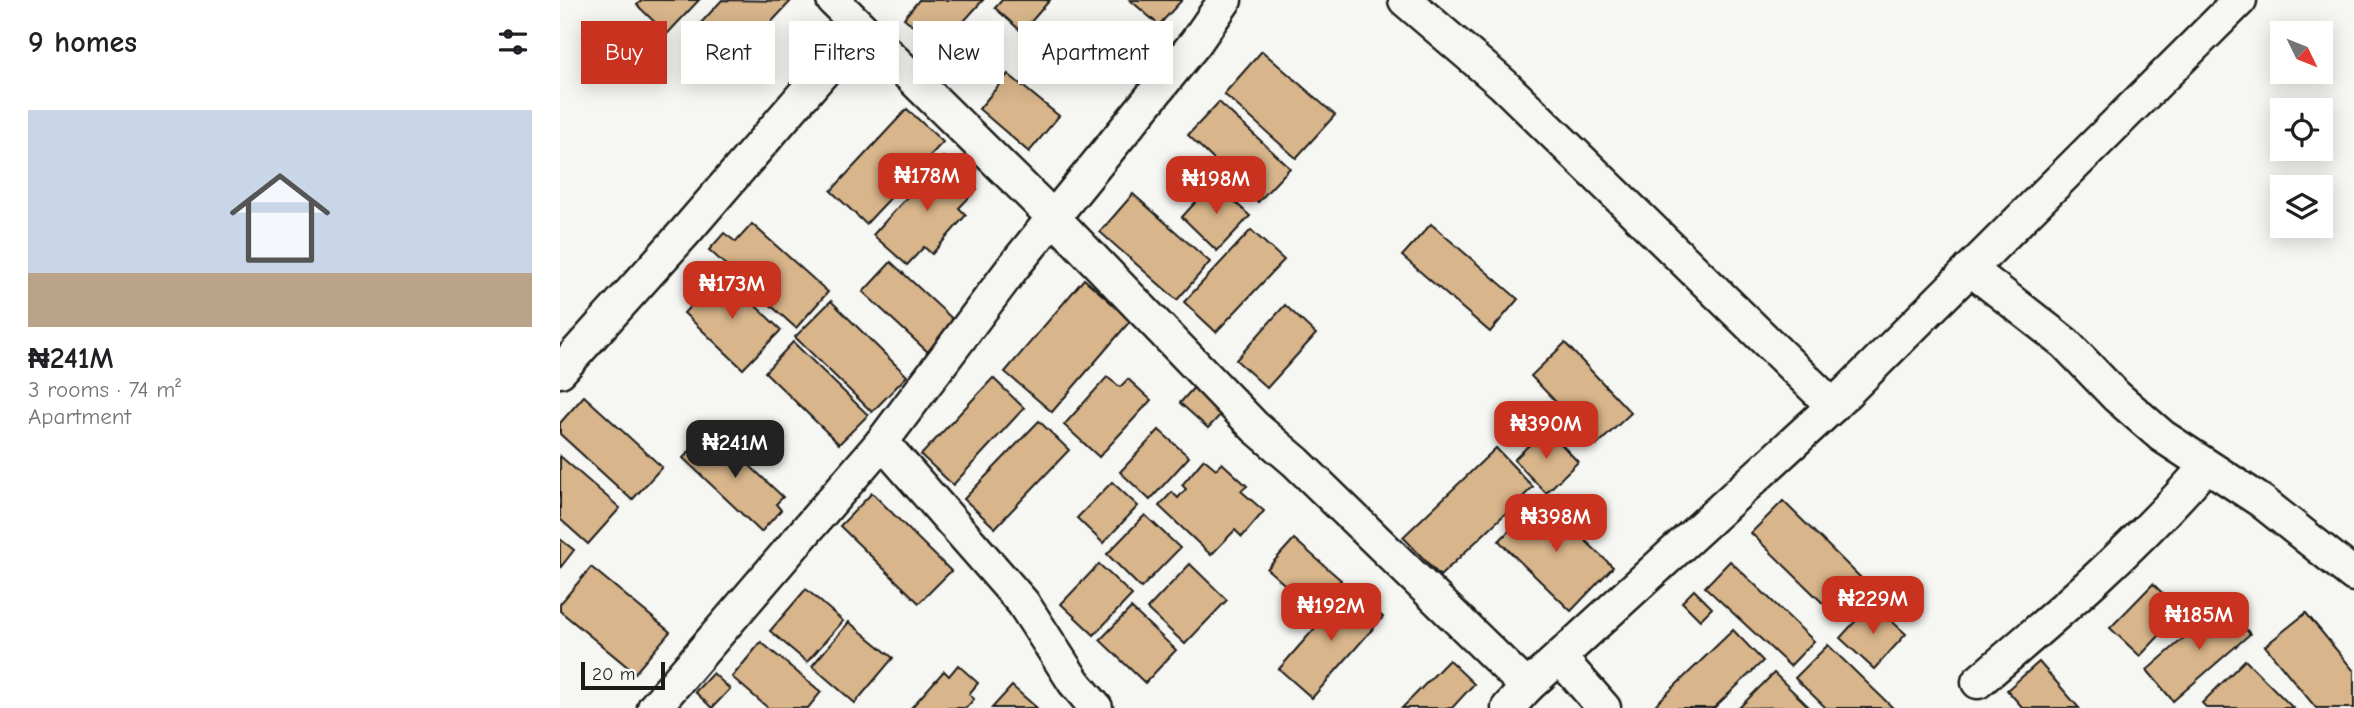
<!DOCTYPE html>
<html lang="en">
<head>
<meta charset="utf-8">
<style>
	body { margin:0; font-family:"Comic Neue",sans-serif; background:#f2f2f2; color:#202124; height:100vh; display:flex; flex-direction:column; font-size:26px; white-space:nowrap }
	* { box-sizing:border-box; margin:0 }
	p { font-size:23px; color:#757577 }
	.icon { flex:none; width:38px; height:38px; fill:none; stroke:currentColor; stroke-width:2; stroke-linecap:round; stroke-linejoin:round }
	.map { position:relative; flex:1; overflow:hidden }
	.drawer { display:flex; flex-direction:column; background:#fff; width:560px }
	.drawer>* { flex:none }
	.guide { position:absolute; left:21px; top:21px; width:665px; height:63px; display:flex; gap:14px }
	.needle { width:46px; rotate:133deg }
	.tools { position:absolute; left:1710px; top:21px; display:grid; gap:14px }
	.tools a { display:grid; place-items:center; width:63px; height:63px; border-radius:0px; background:#fff; box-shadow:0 4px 18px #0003; font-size:35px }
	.scale { position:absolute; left:21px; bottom:18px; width:84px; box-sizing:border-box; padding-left:7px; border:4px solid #1c1c1c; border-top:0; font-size:19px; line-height:24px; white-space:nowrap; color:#1c1c1c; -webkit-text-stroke:5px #f6f6f2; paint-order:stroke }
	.price { position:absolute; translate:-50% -60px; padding:0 16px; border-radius:14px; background:#c8321e; color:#fff; font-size:23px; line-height:46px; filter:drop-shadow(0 2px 4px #0008) }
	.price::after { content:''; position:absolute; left:50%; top:42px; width:21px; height:16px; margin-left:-10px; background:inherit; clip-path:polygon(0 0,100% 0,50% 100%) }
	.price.on { background:#222; color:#fff }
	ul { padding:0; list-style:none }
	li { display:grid; align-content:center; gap:14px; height:371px; padding:0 28px }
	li+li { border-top:2px solid #e0e0e0 }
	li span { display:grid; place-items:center; height:217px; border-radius:0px; color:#555 }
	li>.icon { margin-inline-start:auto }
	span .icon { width:126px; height:126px; fill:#fffc; stroke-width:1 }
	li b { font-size:30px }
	h2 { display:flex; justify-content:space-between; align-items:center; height:84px; padding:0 28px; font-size:30px }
	.pill { padding:0 24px; border-radius:0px; background:#fff; box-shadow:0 4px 18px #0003; font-size:24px; line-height:63px }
	.pill.on { background:#c8321e; color:#fff }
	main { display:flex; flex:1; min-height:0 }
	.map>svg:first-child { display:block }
	.building { fill:#d8b58a; stroke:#1c1c1c; stroke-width:2 }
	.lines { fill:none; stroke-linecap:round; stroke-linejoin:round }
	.minor-casing { stroke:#1c1c1c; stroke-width:37 }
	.minor { stroke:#f6f6f2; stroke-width:32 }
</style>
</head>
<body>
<main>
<section class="drawer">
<h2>9 homes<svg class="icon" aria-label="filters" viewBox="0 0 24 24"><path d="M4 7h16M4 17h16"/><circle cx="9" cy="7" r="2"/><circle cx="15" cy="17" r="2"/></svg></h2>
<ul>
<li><span style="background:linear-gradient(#c9d6e8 75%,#b9a48a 0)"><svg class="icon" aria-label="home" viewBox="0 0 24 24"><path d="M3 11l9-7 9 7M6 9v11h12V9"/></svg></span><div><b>₦241M</b><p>3 rooms · 74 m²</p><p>Apartment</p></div></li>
</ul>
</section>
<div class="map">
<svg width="1794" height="708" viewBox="0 0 1794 708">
	<rect width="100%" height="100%" fill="#f6f6f2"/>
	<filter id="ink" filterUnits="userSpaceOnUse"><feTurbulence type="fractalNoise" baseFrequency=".0143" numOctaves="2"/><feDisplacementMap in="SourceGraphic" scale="14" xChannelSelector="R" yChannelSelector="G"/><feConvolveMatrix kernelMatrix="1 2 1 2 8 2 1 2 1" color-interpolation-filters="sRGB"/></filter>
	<g filter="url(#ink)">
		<g class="building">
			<polygon points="82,0 139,0 107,34 77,5"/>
			<polygon points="162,0 231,1 164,73 127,38"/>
			<polygon points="359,0 423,0 379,49 344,18"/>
			<polygon points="442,0 490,0 462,32 435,8"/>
			<polygon points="570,0 622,0 599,25"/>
			<polygon points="702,51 775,115 736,158 664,94"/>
			<polygon points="448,74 499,116 469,152 419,109"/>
			<polygon points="659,102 730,168 698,202 628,135"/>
			<polygon points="347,109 383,142 306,224 271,191"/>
			<polygon points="383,157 417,189 399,208 406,215 372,254 364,247 347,265 313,235"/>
			<polygon points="654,182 690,216 657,251 622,217"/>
			<polygon points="573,194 650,262 617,300 540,232"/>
			<polygon points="192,224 268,292 236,328 149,250 164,233 176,242"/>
			<polygon points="871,224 958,299 930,332 842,256"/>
			<polygon points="691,230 724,260 656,332 624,302"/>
			<polygon points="331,262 398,324 370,354 303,292"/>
			<polygon points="161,273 221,330 183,369 124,313"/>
			<polygon points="524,279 571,320 492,412 445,372"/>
			<polygon points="271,301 347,376 312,412 235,337"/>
			<polygon points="725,305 756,334 707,388 676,360"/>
			<polygon points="233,342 308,415 279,444 205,372"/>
			<polygon points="1005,343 1071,413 1037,445 971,376"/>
			<polygon points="547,377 560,387 568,379 591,400 539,457 504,425"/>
			<polygon points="433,378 464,408 393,485 361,455"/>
			<polygon points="636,385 664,411 648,428 620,403"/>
			<polygon points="24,396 102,467 72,500 0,434 0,423"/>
			<polygon points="479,421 509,450 435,528 404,499"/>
			<polygon points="986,428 1018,462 986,493 954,460"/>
			<polygon points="151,429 223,497 216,504 221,510 201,532 123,458"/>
			<polygon points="599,430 629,457 590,500 560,472"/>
			<polygon points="936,448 973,487 880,576 843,537"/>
			<polygon points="0,456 60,508 28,544 0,519"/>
			<polygon points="644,459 656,469 662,463 687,486 681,491 704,511 682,537 675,530 651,555 599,506 612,492 618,498 626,489 622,485"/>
			<polygon points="552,482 578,506 543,543 517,518"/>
			<polygon points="312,493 391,571 359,603 280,526"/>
			<polygon points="981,498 1053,567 1011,611 939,541"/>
			<polygon points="1223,501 1305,582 1273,613 1191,533"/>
			<polygon points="585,515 620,548 581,588 547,554"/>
			<polygon points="0,539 14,550 0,568"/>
			<polygon points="734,539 781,580 754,610 707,569"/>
			<polygon points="1170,561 1254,641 1230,666 1145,587"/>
			<polygon points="539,564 572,595 534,635 501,604"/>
			<polygon points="630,564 667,600 625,644 587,609"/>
			<polygon points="31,567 110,632 75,673 0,611 0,604"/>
			<polygon points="1593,584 1622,612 1580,656 1550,628"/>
			<polygon points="790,588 823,617 752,698 719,669"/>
			<polygon points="246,589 283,621 247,662 210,631"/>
			<polygon points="1134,590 1152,608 1140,620 1122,602"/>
			<polygon points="1312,603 1346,634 1314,669 1280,638"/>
			<polygon points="1664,603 1690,634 1613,701 1587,670"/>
			<polygon points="571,608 616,650 585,683 540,640"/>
			<polygon points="1746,613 1794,671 1794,708 1756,708 1705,646"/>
			<polygon points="289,622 333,658 295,703 252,666"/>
			<polygon points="1173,630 1203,661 1154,708 1092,708"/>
			<polygon points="201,642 261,692 248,708 208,708 172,677"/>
			<polygon points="1268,645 1333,708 1266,708 1235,678"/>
			<polygon points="889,660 914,684 892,708 842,708"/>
			<polygon points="1685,660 1733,708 1647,708 1642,703"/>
			<polygon points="1479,662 1519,708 1463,708 1447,690"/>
			<polygon points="398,665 418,683 409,694 414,699 406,708 351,708 384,671 389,676"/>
			<polygon points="153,673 170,689 152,708 135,692"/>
			<polygon points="1214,673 1249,707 1179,708"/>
			<polygon points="452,686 477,708 432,708"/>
		</g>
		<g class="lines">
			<defs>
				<g id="minor">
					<polyline points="273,0 494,218 695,427 736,462 967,687"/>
					<polyline points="845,0 943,84 1273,406"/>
					<polyline points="1410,269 1505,343 1556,396 1602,436 1701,501 1794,575"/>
					<polyline points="0,371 126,231 301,28"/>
					<polyline points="322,442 463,603 514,682 536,708"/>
					<polyline points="1001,659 1044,708"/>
					<path d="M 1418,682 C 1499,613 1577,546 1646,466"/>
					<polyline points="94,708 322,442 454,266 636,42 665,0"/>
					<polyline points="948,708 967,687 1273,406 1680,0"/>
				</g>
			</defs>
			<use href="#minor" class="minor-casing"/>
			<use href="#minor" class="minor"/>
		</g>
	</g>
</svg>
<div class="tools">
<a><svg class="needle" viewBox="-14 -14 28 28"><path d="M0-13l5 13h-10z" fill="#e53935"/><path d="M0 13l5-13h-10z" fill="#757577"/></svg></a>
<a><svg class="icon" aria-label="locate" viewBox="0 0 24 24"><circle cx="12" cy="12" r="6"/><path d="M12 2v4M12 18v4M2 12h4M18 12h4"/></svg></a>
<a><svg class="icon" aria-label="layers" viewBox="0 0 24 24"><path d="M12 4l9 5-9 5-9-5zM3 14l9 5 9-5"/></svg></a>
</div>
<div class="scale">20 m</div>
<b class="price" style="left:367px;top:213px">₦178M</b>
<b class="price" style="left:656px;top:216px">₦198M</b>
<b class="price" style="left:172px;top:321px">₦173M</b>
<b class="price" style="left:986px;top:461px">₦390M</b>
<b class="price on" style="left:175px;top:480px">₦241M</b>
<b class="price" style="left:996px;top:554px">₦398M</b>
<b class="price" style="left:1313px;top:636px">₦229M</b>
<b class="price" style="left:771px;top:643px">₦192M</b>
<b class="price" style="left:1639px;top:652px">₦185M</b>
<div class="guide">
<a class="pill on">Buy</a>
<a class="pill">Rent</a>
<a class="pill">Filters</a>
<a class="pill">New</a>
<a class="pill">Apartment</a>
</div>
</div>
</main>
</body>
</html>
